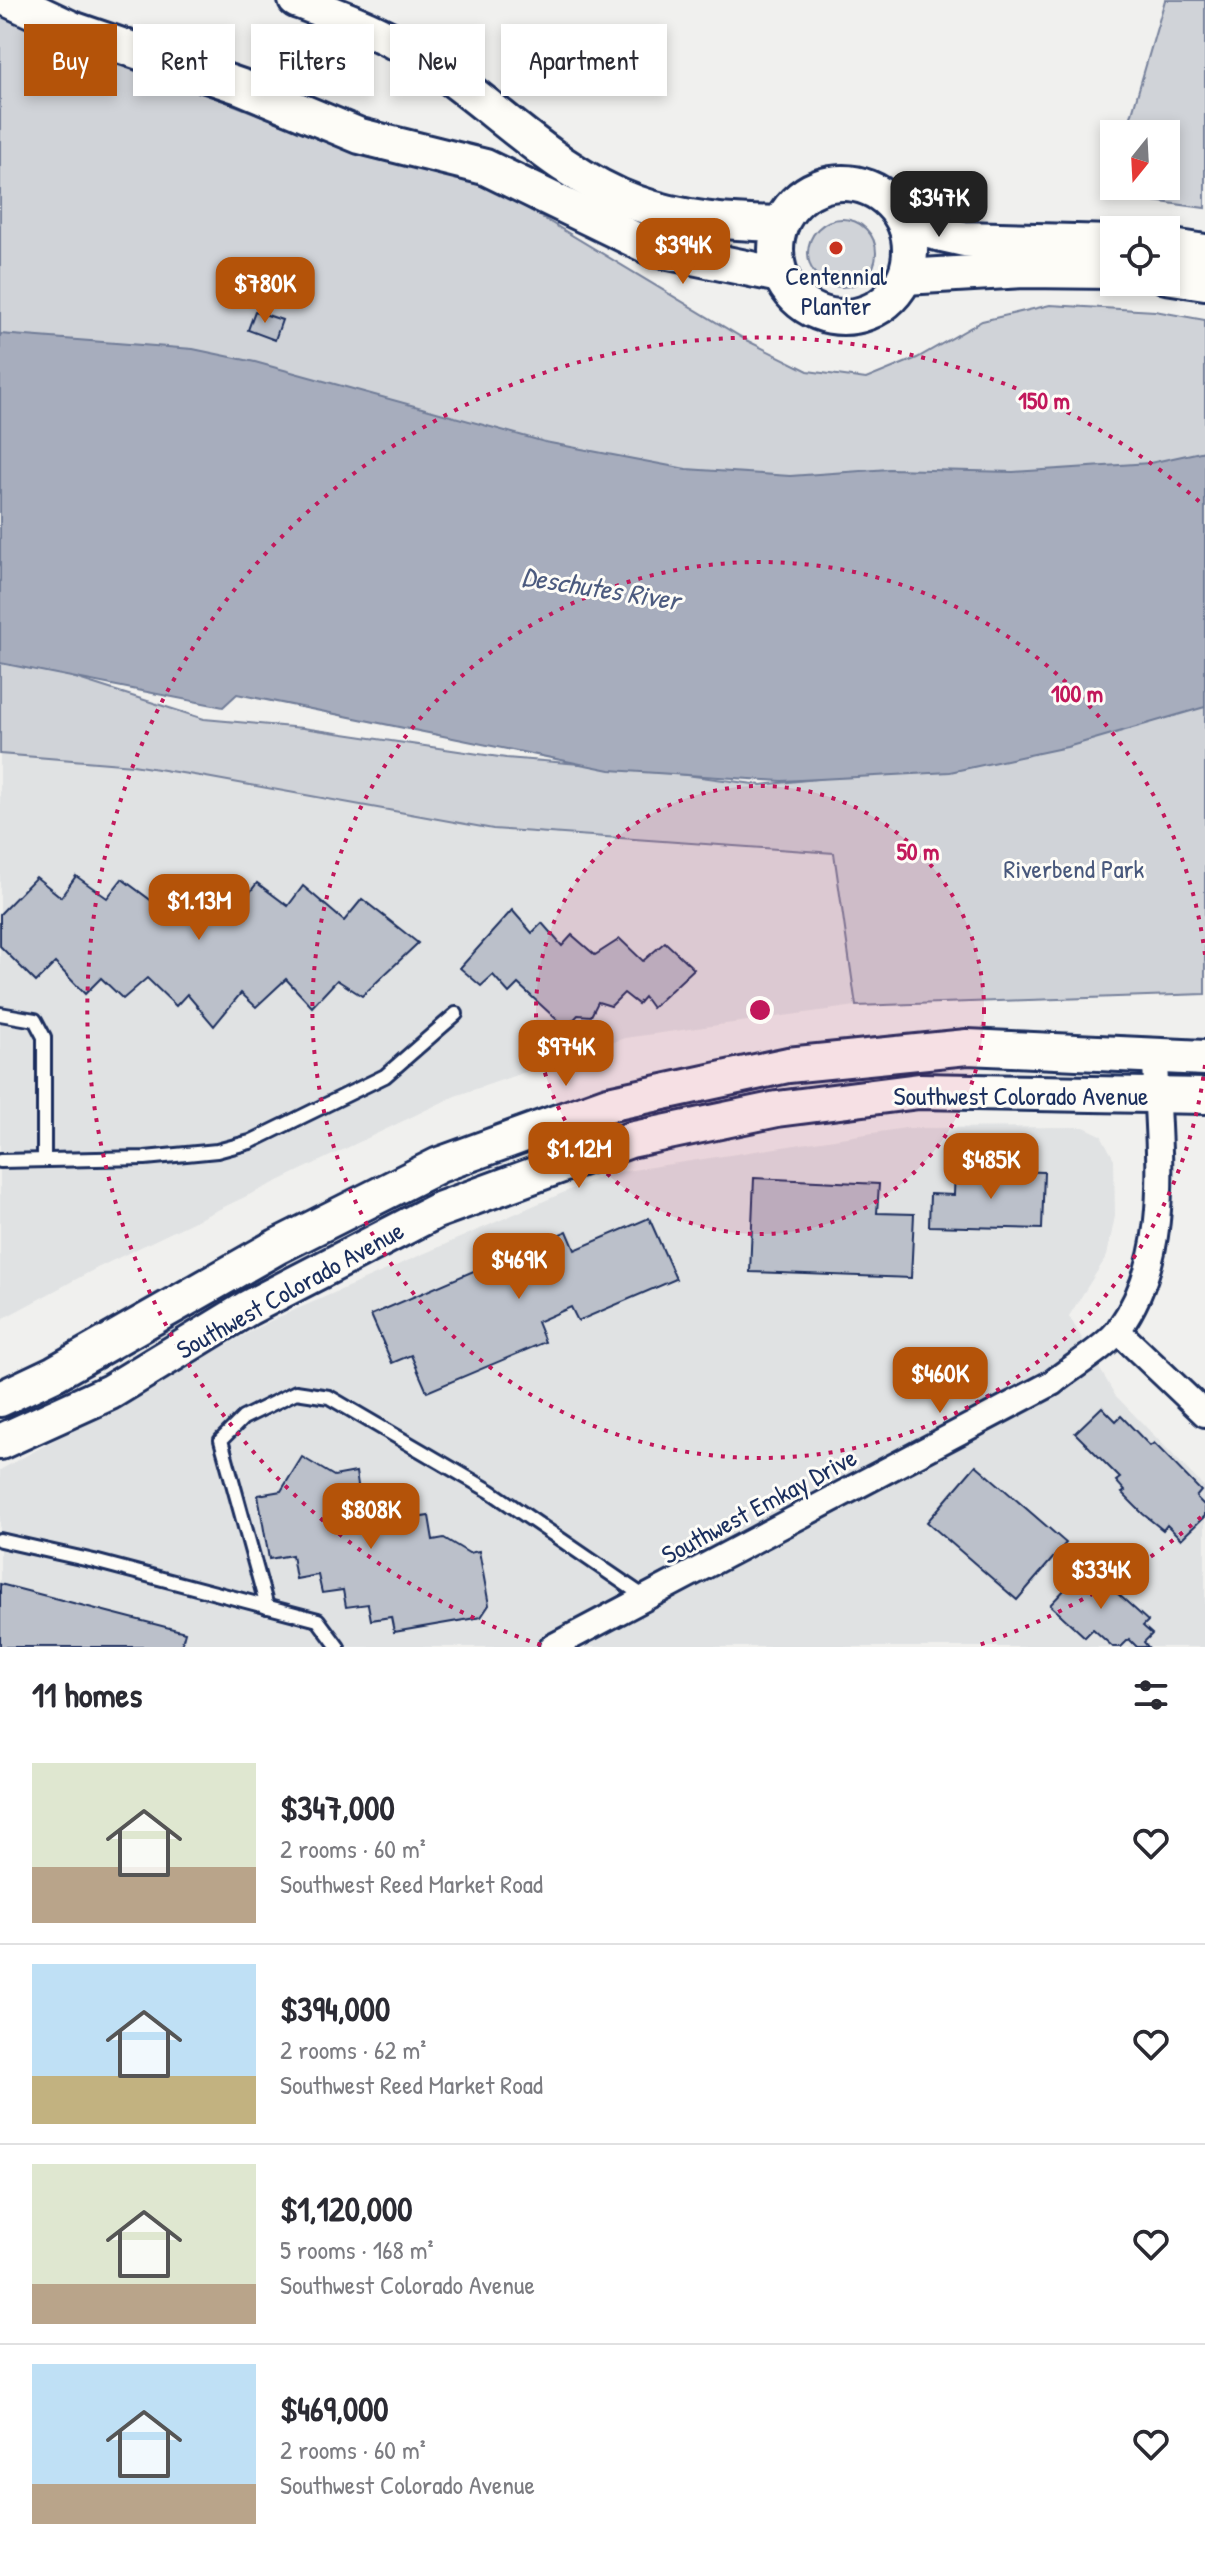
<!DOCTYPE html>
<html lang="en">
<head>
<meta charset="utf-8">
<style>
	body { margin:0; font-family:"Patrick Hand",sans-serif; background:#f7f7f7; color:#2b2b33; height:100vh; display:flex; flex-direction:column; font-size:30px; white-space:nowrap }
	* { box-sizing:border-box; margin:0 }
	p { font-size:26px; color:#7c7c81 }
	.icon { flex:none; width:44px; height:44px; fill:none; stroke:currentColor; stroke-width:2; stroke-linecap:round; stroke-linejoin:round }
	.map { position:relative; height:1647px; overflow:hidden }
	.details { display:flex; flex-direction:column; background:#fff; flex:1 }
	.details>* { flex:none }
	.guide { position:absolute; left:24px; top:24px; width:800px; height:72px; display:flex; gap:16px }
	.needle { width:52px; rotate:198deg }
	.controls { position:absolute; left:1100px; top:120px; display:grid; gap:16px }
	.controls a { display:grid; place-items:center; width:80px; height:80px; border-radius:0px; background:#fff; box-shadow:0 4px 12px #0003; font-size:40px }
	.price { position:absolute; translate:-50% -68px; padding:0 18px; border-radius:16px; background:#b45309; color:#fff; font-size:26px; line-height:52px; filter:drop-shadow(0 2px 4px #0008) }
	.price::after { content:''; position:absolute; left:50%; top:48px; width:24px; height:18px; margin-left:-12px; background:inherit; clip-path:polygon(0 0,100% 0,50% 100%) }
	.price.current { background:#222; color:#fff }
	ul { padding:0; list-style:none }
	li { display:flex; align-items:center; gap:24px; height:200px; padding:0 32px }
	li+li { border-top:2px solid #e1e1e2 }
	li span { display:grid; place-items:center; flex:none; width:224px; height:160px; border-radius:0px; color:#555 }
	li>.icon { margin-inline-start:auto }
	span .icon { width:96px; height:96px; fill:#fffc; stroke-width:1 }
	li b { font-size:34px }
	h2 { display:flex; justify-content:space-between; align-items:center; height:96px; padding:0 32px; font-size:34px }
	.chip { padding:0 28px; border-radius:0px; background:#fff; box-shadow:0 4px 12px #0003; font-size:28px; line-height:72px }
	.chip.current { background:#b45309; color:#fff }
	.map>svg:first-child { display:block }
	.built { fill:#e0e2e3 }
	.green { fill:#d0d3d8; stroke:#76819b; stroke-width:2 }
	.water { fill:#a7adbd; stroke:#6f7b97; stroke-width:2 }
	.building { fill:#bbc0ca; stroke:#1b2f5e; stroke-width:2 }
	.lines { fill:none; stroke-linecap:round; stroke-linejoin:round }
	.lane-casing { stroke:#1b2f5e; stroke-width:18 }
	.street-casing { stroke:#1b2f5e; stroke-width:30 }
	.secondary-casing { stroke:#1b2f5e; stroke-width:40 }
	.lane { stroke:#fdfcf7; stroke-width:12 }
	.street { stroke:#fdfcf7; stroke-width:24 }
	.secondary { stroke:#fdfcf7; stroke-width:34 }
	.ring { fill:none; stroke:#c2185b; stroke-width:4; stroke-dasharray:4 8 }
	.poi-dot { fill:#c8321e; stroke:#fdfcf7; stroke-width:3 }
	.labels { text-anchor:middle; stroke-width:6; stroke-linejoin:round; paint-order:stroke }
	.poi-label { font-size:26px; fill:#1b2f5e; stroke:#fdfcf7 }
	.park-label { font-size:26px; fill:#48587c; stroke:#fdfcf7 }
	.street-label { font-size:26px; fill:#1b2f5e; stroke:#fdfcf7 }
	.water-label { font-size:28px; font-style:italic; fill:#4c5b7f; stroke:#fdfcf7 }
	.centre { fill:#c2185b; stroke:#fdfcf7; stroke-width:4 }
	.ring-label { font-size:24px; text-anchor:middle; font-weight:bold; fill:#c2185b; stroke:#fdfcf7; stroke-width:6; stroke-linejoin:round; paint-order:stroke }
</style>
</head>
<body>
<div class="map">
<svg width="1205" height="1647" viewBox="0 0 1205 1647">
	<rect width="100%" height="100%" fill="#f0f0ee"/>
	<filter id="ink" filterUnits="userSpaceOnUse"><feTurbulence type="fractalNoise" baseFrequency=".0125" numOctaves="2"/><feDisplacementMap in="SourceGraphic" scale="16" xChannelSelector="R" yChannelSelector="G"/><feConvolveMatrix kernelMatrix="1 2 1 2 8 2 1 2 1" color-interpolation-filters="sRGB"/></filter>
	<g filter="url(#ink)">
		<g class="built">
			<polygon points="0,754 133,765 206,777 493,829 835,853 856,1006 625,1038 455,1096 97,1268 0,1320"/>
			<polygon points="1084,1127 1101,1135 1114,1159 1115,1216 1107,1256 1069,1316 1115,1395 1205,1488 1205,1647 0,1647 0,1470 272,1320 606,1174 905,1128"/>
		</g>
		<g class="green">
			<polygon points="1165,0 1205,0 1205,208 1108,195 1114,174 1114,186 1166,186 1166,134 1126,134"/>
			<polygon points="0,14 331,143 485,183 746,340 808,371 866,379 917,358 982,321 1050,305 1155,311 1205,320 1205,505 871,504 0,376"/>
			<circle cx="842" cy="253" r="34"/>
			<polygon points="0,654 204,719 303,728 506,758 641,769 761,785 881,772 1205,662 1205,994 856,1006 834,853 493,829 206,777 133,765 0,754"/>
		</g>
		<polygon class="water" points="0,334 193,349 255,362 545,442 686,469 790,476 889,469 1013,472 1150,463 1205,451 1205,707 1067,747 950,772 782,781 610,770 237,694 223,707 0,663"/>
		<g class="building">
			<polygon points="255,311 282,320 275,340 248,330"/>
			<polygon points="76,876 107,898 122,879 152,901 168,879 199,901 213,882 241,904 257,883 288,906 303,886 344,921 362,899 418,943 362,996 337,980 312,1007 286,979 256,1007 241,993 214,1026 187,994 176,1006 147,978 123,999 101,978 85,994 55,963 36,982 0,946 0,914 36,877 61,897"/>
			<polygon points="512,910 532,933 542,923 562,946 572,935 595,955 620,939 643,961 665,942 694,969 652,1008 644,997 638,1004 624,993 611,1006 598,1002 591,1016 578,1015 566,1028 518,984 509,993 493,975 481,986 460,968"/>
			<polygon points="955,1169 1044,1172 1042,1229 929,1226 930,1194 954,1195"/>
			<polygon points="754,1178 879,1184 877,1213 914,1214 911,1278 750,1272"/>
			<polygon points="649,1218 676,1279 578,1321 571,1307 537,1322 545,1342 427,1392 411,1355 392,1363 371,1315 567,1231 575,1250"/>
			<polygon points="1102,1407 1116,1421 1121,1416 1150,1446 1154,1443 1201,1491 1196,1497 1205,1506 1205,1516 1181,1539 1167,1525 1163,1530 1143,1514 1122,1493 1125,1491 1116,1481 1120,1478 1075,1433"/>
			<polygon points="302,1457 334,1476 356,1472 359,1492 381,1488 384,1504 405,1501 408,1519 429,1516 433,1540 444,1538 469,1553 479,1551 489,1605 481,1617 394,1632 391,1617 371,1620 368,1604 346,1607 343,1590 322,1593 318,1575 296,1579 292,1555 269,1559 258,1495 281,1491"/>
			<polygon points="976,1465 1066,1543 1017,1600 927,1522"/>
			<polygon points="1087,1566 1148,1621 1143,1626 1152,1634 1144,1642 1148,1647 1137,1647 1129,1639 1121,1647 1113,1647 1093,1629 1085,1637 1050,1605"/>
			<polygon points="0,1584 185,1632 181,1647 0,1647"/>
		</g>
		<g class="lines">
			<defs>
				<g id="lane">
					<polyline points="0,1014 35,1020 44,1037 44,1160"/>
					<polyline points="0,1161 145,1158 217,1151 250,1142 385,1076 456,1014"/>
					<polyline points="0,1540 94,1561 318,1620 338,1647"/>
					<polyline points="267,1607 221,1440 243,1418 296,1392 329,1397 490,1491 646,1598"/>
				</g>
				<g id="street">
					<polyline points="1118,1331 1205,1414"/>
					<path d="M 552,1647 L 1052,1383 C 1070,1368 1107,1347 1119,1329 C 1175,1250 1157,1148 1155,1058"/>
				</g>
				<g id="secondary">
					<polyline points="10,0 72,29 242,87 360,136 485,167 654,249 780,275"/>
					<path d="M 296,0 C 346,19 395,37 439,69 C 503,114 560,175 636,203 C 682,220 732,223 781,224"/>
					<circle cx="843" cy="250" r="67"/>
					<polyline points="906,226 964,239 1114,243"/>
					<polyline points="1166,246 1205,252"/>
					<polyline points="1166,276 1205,282"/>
					<polyline points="905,277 1024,270 1114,271"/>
					<polyline points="0,1399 55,1373 278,1246 439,1165 608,1104 788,1065 967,1047 1205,1058"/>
					<polyline points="0,1442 110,1392 248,1308 436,1211 630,1140 777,1109 919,1091 1205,1096"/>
				</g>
			</defs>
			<use href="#lane" class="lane-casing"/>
			<use href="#street" class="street-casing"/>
			<use href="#secondary" class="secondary-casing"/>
			<use href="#lane" class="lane"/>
			<use href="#street" class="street"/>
			<use href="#secondary" class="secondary"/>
		</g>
	</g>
	<circle cx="760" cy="1010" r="224" fill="#c2185b" fill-opacity=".12"/>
	<g class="ring">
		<circle cx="760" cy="1010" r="224"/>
		<path d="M1205 1065A448 448 0 1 1 1205 955"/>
		<path d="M1201 1517A672 672 0 0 1 979 1645M541 1645A672 672 0 1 1 1201 503"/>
	</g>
	<circle class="poi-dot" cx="836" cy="248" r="8"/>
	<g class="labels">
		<g class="poi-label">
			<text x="836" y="285">Centennial<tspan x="836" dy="30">Planter</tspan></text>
		</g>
		<g class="park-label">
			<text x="1074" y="878">Riverbend Park</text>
		</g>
		<g class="street-label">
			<text x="1021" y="1105">Southwest Colorado Avenue</text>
			<text transform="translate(290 1290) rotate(-29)" y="9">Southwest Colorado Avenue</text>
			<text transform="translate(759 1506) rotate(-28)" y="9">Southwest Emkay Drive</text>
		</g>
		<g class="water-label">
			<text transform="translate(601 588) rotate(9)" y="10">Deschutes River</text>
		</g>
	</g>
	<circle cx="760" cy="1010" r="12" class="centre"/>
	<g class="ring-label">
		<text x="1044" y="409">150 m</text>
		<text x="1077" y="702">100 m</text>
		<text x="918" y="860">50 m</text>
	</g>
</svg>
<div class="controls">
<a><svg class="needle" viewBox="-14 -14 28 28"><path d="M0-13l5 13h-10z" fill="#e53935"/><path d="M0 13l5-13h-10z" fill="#7c7c81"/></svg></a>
<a><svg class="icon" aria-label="locate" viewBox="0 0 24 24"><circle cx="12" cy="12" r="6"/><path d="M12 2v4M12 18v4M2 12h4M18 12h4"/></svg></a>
</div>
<b class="price current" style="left:939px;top:239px">$347K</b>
<b class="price" style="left:683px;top:286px">$394K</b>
<b class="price" style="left:265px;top:325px">$780K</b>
<b class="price" style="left:199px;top:942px">$1.13M</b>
<b class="price" style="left:566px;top:1088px">$974K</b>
<b class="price" style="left:579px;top:1190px">$1.12M</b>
<b class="price" style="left:991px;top:1201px">$485K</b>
<b class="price" style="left:519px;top:1301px">$469K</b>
<b class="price" style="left:940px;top:1415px">$460K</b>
<b class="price" style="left:371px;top:1551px">$808K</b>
<b class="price" style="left:1101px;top:1611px">$334K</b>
<div class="guide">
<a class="chip current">Buy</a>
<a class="chip">Rent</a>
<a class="chip">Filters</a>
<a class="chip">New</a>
<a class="chip">Apartment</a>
</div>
</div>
<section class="details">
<h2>11 homes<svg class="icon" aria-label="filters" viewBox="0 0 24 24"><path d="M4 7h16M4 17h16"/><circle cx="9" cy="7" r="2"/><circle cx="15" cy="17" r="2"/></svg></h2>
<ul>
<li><span style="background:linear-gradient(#dfe7d0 65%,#b9a48a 0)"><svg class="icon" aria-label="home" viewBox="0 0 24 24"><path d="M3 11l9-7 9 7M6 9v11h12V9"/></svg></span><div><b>$347,000</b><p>2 rooms · 60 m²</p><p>Southwest Reed Market Road</p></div><svg class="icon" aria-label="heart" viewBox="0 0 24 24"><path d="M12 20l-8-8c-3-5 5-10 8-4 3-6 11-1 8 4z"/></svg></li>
<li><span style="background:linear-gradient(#bfe0f5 70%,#c2b280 0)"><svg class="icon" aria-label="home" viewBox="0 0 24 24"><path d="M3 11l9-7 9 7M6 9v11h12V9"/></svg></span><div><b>$394,000</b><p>2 rooms · 62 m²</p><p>Southwest Reed Market Road</p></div><svg class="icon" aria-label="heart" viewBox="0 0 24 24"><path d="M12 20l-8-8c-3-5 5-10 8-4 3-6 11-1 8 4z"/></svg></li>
<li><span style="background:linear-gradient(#dfe7d0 75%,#b9a48a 0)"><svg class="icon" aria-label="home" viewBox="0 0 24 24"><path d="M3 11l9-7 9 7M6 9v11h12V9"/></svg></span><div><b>$1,120,000</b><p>5 rooms · 168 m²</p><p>Southwest Colorado Avenue</p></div><svg class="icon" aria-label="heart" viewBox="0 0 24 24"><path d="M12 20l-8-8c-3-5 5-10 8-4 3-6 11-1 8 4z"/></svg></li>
<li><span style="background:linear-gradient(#bfe0f5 75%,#b9a48a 0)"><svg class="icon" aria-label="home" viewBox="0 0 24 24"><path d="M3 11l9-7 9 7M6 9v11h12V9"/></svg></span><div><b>$469,000</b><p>2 rooms · 60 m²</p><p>Southwest Colorado Avenue</p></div><svg class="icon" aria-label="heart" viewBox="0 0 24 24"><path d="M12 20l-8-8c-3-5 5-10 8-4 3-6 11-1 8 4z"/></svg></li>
</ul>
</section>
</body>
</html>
